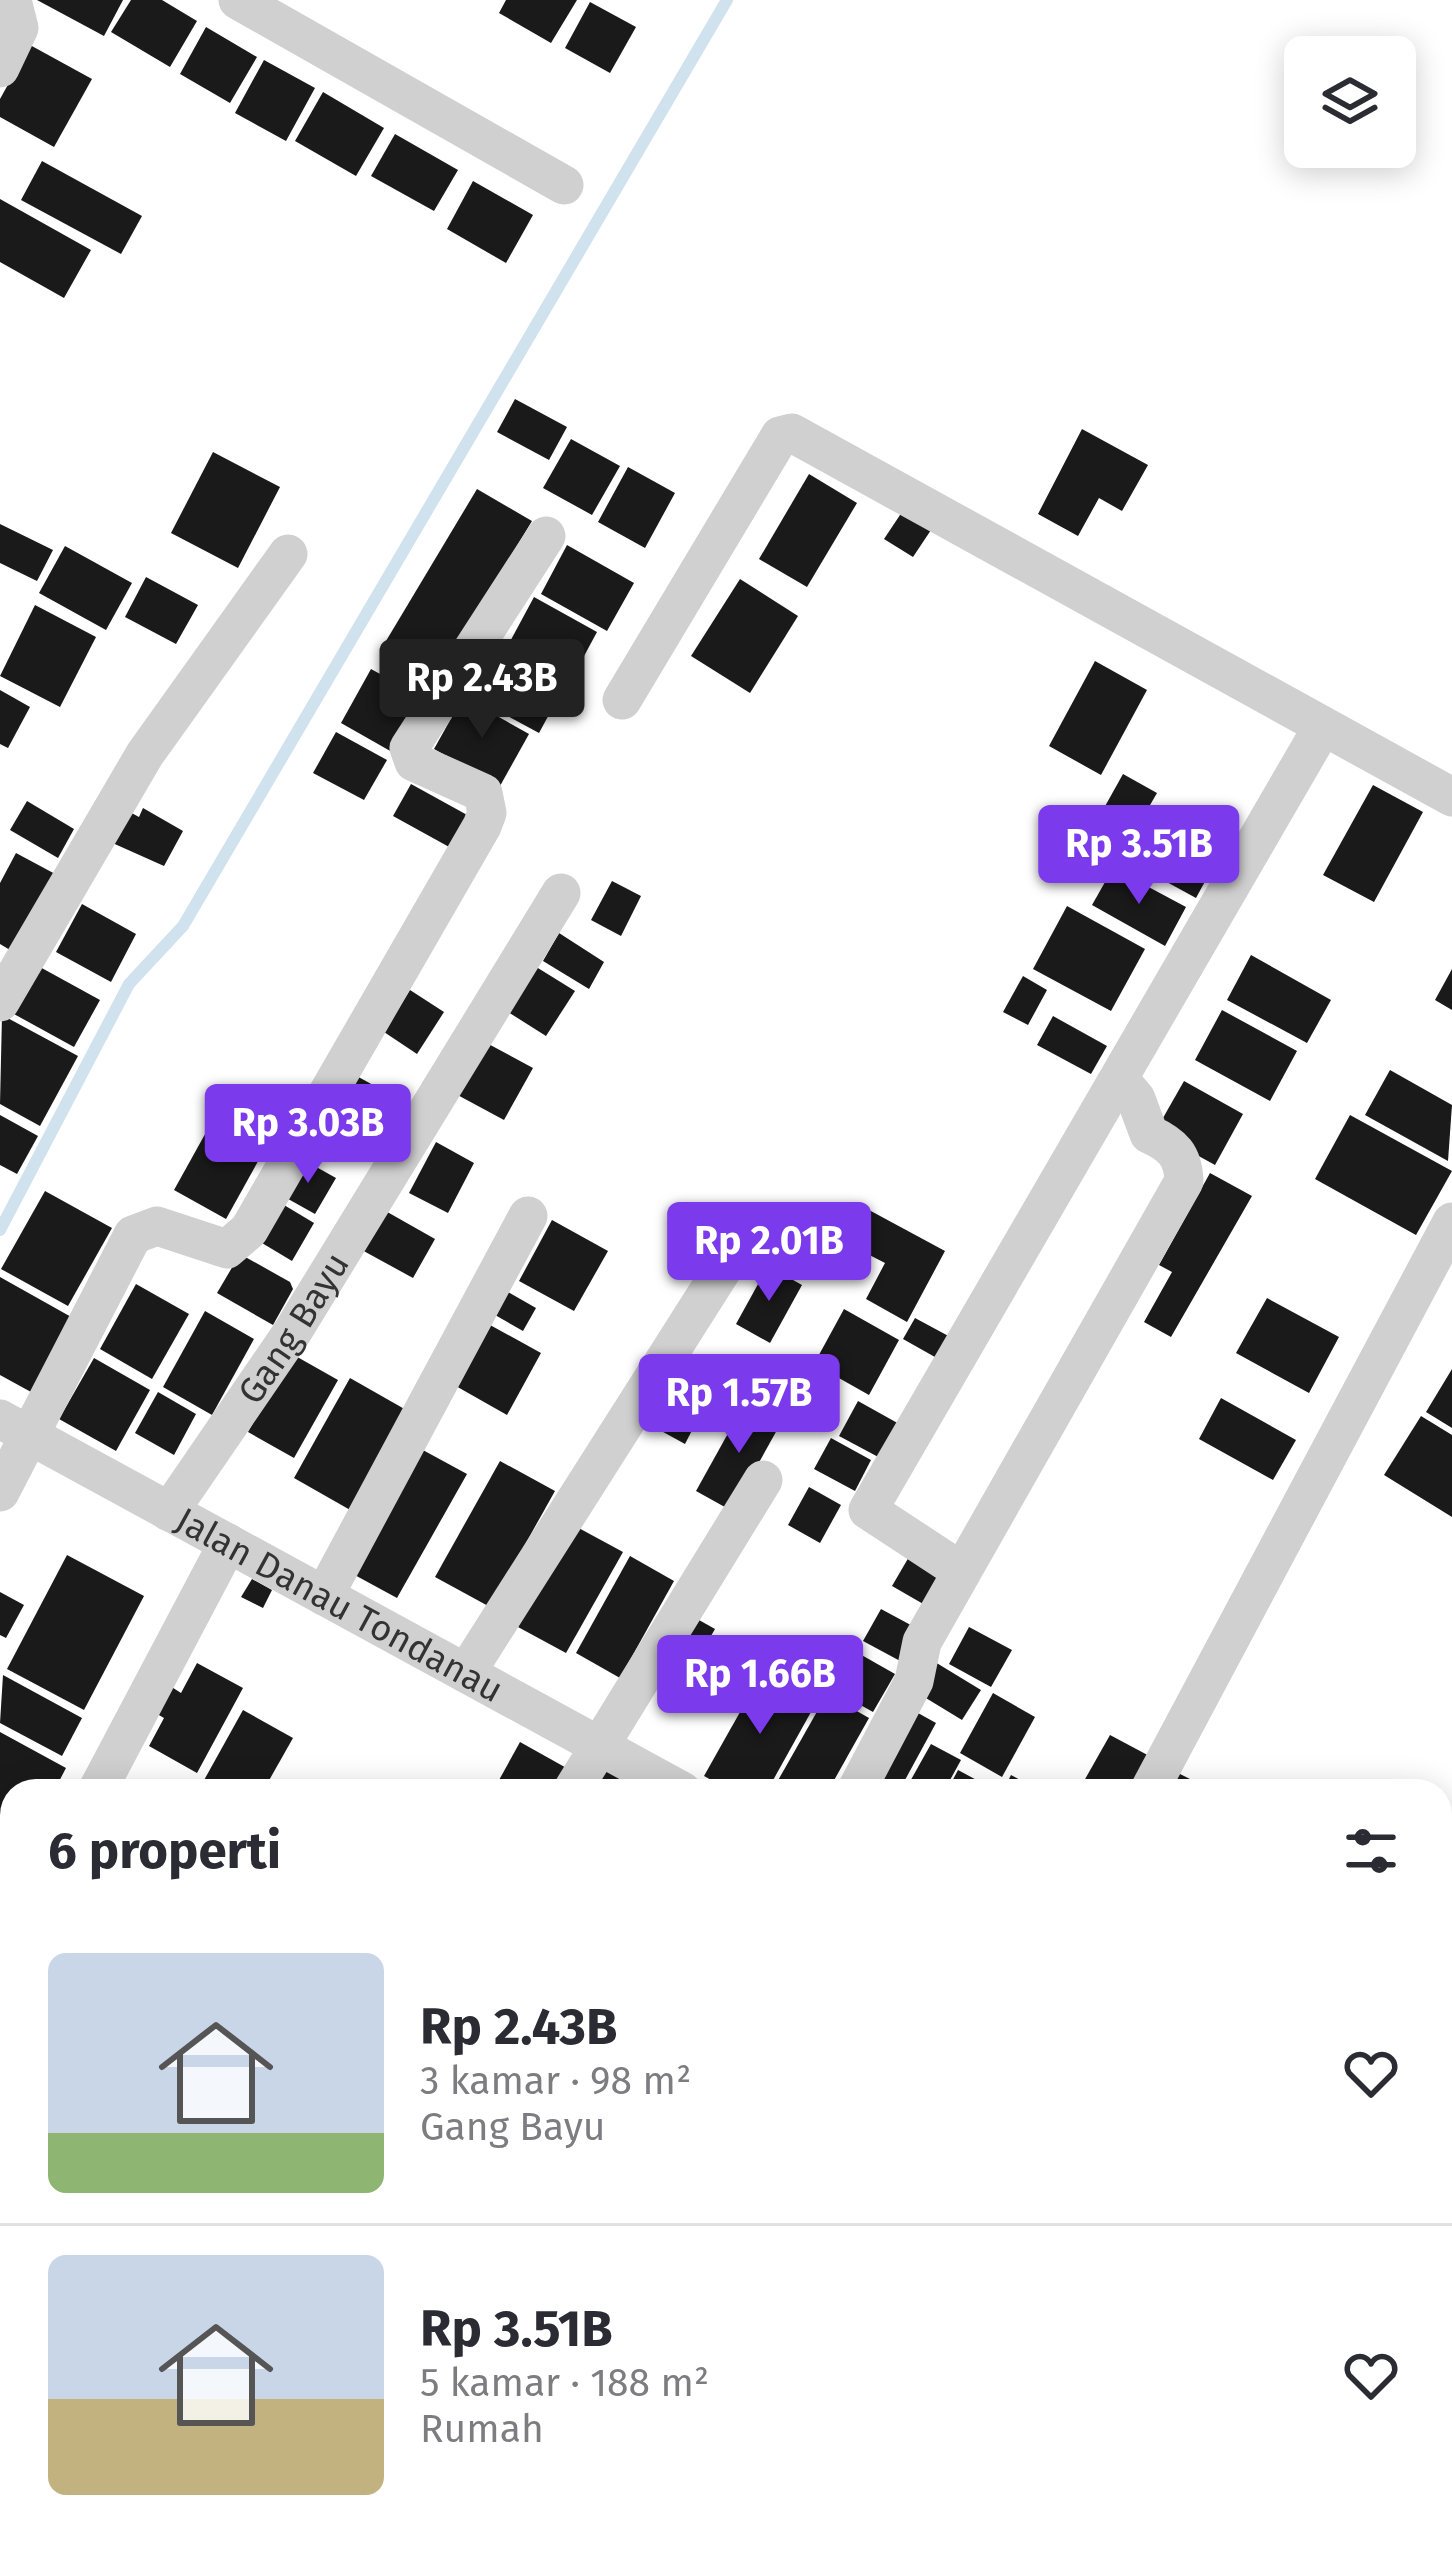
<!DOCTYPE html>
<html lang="id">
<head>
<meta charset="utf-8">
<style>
	body { margin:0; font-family:"Fira Sans",sans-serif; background:#f2f2f3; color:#2b2b33; height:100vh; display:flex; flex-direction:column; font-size:45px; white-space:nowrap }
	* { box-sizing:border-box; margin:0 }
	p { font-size:39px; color:#7c7c81 }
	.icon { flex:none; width:66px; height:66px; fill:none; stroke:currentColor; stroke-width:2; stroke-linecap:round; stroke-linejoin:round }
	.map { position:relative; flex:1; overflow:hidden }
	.panel { position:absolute; left:0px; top:1779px; width:1452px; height:771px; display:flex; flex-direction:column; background:#fff; border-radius:36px 36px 0 0; box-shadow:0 6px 30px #0003 }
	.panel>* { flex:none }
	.tools { position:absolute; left:1284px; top:36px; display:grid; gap:24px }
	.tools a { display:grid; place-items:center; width:132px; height:132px; border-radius:18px; background:#fff; box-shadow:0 6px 30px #0003; font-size:60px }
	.price { position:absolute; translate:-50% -102px; padding:0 27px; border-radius:12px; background:#7c3aed; color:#fff; font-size:39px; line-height:78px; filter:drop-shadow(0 3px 6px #0008) }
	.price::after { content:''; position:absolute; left:50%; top:72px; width:36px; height:27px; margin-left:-18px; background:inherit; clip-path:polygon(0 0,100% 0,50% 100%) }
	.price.on { background:#222; color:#fff }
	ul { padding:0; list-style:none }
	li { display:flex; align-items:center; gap:36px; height:300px; padding:0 48px }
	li+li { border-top:3px solid #e1e1e2 }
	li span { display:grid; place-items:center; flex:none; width:336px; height:240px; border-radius:18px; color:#555 }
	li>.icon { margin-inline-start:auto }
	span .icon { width:144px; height:144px; fill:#fffc; stroke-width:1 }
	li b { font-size:51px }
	h2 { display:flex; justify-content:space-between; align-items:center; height:144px; padding:0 48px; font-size:51px }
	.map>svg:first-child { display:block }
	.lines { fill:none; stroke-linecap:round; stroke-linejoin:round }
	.stream { stroke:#cfe2ee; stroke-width:12 }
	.building { fill:#1a1a1a }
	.path { stroke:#cdcdcd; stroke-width:8; stroke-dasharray:6 6; stroke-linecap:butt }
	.street { stroke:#d0d0d0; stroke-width:39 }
	.labels { text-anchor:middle; stroke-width:12; stroke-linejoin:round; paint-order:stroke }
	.street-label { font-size:36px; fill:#333; stroke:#fff }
</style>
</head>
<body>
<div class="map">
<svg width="1452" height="2549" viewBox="0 0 1452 2549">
	<rect width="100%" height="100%" fill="#fff"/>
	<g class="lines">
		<polyline class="stream" points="0,1230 129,984 183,926 727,0"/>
	</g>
	<g class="building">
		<polygon points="37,0 123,0 104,36"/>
		<polygon points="131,0 162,0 197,21 170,67 111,32"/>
		<polygon points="506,0 577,0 551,43 499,13"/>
		<polygon points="590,2 636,27 610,73 565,48"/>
		<polygon points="206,27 257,57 230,103 180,74"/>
		<polygon points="30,45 92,79 54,147 0,117 0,99"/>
		<polygon points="264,60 315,88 286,141 235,113"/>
		<polygon points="323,92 384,128 356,176 295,141"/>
		<polygon points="395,134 458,170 434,211 371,176"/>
		<polygon points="42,161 142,216 121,254 21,200"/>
		<polygon points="473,181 533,215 506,263 447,229"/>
		<polygon points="0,199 91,250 64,298 0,262"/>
		<polygon points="515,399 567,427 549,460 497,432"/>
		<polygon points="1082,429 1148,465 1122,511 1099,498 1078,536 1038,514"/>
		<polygon points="571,439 620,466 592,515 543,488"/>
		<polygon points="213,452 280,487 238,568 171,533"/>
		<polygon points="628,467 675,493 645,548 598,522"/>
		<polygon points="809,474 857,503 807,587 759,559"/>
		<polygon points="477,489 532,521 437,679 383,646"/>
		<polygon points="902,512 931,530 913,557 884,539"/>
		<polygon points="0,524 53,550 37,581 0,563"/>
		<polygon points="567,545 634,583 607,631 541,594"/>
		<polygon points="65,546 132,583 106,630 39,593"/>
		<polygon points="146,577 198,605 176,644 125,617"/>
		<polygon points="740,579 798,616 750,693 691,656"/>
		<polygon points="534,597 597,632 570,682 507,647"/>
		<polygon points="35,605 96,637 60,707 0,676"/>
		<polygon points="503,650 565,685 539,733 476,699"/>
		<polygon points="1095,661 1147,690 1101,775 1049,746"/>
		<polygon points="371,669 422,697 392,752 341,723"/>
		<polygon points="0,690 30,707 8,748 0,744"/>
		<polygon points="463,697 529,734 500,786 434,749"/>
		<polygon points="336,732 387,760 364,800 313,773"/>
		<polygon points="1123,774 1157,793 1127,845 1094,826"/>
		<polygon points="411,784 469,816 451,848 393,816"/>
		<polygon points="1373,785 1423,812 1374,902 1323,875"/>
		<polygon points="27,801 74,829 58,858 10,830"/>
		<polygon points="143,808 183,831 164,866 108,841 126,810 139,817"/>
		<polygon points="1176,810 1228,839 1196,898 1143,869"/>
		<polygon points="16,853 57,875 15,953 0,944 0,883"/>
		<polygon points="1113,868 1186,907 1165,946 1092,905"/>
		<polygon points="612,881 641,896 621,936 591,920"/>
		<polygon points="82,904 136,934 111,982 56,952"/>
		<polygon points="1067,906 1145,949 1111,1011 1033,969"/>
		<polygon points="559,933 604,962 589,989 543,961"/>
		<polygon points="1251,955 1331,1000 1307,1043 1227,1000"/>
		<polygon points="525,960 575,991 546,1036 497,1005"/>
		<polygon points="29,961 100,1000 74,1047 3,1008"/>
		<polygon points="1452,969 1452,1010 1435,1000"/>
		<polygon points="1023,976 1047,990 1028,1025 1003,1012"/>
		<polygon points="410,990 444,1012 417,1054 384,1032"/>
		<polygon points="1222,1010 1297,1051 1270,1101 1195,1060"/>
		<polygon points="2,1015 78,1056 40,1126 0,1104"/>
		<polygon points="1053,1016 1107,1046 1091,1074 1037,1045"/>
		<polygon points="481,1040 533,1068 504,1120 452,1092"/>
		<polygon points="1390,1070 1452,1105 1448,1161 1365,1115"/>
		<polygon points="353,1074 417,1109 395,1150 330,1115"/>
		<polygon points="1184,1081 1243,1114 1215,1165 1155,1132"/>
		<polygon points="229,1091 281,1120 226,1219 174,1190"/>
		<polygon points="0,1115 38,1136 17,1174 0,1165"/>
		<polygon points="1350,1115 1452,1171 1416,1235 1315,1179"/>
		<polygon points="436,1142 474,1163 448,1213 409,1193"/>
		<polygon points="302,1159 336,1178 315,1214 281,1195"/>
		<polygon points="1210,1173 1252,1196 1171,1337 1144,1322 1172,1272 1159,1265"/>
		<polygon points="45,1191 112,1228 68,1306 1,1269"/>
		<polygon points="279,1202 314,1223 292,1261 257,1240"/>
		<polygon points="382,1209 435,1239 413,1278 360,1249"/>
		<polygon points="869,1210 945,1251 907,1322 866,1299 885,1263 850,1245"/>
		<polygon points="552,1220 608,1251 574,1311 519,1281"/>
		<polygon points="240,1254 290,1282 293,1289 273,1325 217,1293"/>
		<polygon points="768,1266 802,1285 770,1343 736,1324"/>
		<polygon points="0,1277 73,1318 31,1392 0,1375"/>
		<polygon points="136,1284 189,1314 152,1379 100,1349"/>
		<polygon points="501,1288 536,1308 523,1331 488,1311"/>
		<polygon points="1267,1298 1339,1337 1309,1393 1236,1353"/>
		<polygon points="844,1309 899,1340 869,1395 814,1364"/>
		<polygon points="205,1311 254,1339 212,1415 163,1387"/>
		<polygon points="915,1318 954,1339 942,1361 903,1339"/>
		<polygon points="481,1320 541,1353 507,1415 447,1381"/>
		<polygon points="292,1354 338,1380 294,1458 248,1432"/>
		<polygon points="94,1358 150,1390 116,1451 59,1419"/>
		<polygon points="1452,1369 1452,1428 1426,1412"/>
		<polygon points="350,1378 415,1415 359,1515 294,1478"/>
		<polygon points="666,1382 706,1403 685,1444 645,1422"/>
		<polygon points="158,1392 196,1414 174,1455 135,1433"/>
		<polygon points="1221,1398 1296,1440 1273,1480 1199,1439"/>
		<polygon points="746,1401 782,1421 732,1511 696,1491"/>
		<polygon points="858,1401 901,1425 882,1459 839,1436"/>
		<polygon points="1421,1416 1452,1435 1452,1517 1384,1475"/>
		<polygon points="831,1438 871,1460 855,1491 814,1469"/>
		<polygon points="421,1449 467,1474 397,1598 351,1573"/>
		<polygon points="500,1461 555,1491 490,1607 435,1577"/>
		<polygon points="809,1487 841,1505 820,1543 788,1525"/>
		<polygon points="575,1526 623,1552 566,1653 518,1627"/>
		<polygon points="913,1550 946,1570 925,1605 892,1586"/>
		<polygon points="67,1555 144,1596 84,1710 7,1669"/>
		<polygon points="630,1556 674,1581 620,1678 576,1653"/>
		<polygon points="252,1579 272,1590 263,1608 241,1597"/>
		<polygon points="0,1592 24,1605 6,1638 0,1635"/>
		<polygon points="881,1609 920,1630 902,1662 863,1641"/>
		<polygon points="683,1611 715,1629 684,1683 653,1665"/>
		<polygon points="969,1627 1012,1650 991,1687 949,1664"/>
		<polygon points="851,1649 895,1674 873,1712 830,1688"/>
		<polygon points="935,1662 981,1690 962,1720 916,1692"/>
		<polygon points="197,1663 243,1688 197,1773 149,1746 164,1718 152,1711 167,1684 181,1693"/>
		<polygon points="762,1673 816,1703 767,1791 731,1791 704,1776"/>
		<polygon points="3,1675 82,1718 62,1756 0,1723"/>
		<polygon points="993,1693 1035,1717 1002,1777 960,1753"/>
		<polygon points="827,1694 869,1718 828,1791 772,1791"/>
		<polygon points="909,1708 936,1723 899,1791 862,1791"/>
		<polygon points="243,1710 293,1738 263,1791 198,1791"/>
		<polygon points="0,1732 66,1768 54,1791 12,1791 12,1832 0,1825"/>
		<polygon points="1110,1735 1155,1759 1138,1791 1102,1791 1084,1781"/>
		<polygon points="520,1742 570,1770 558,1791 493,1791"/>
		<polygon points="931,1744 961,1760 944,1791 908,1785"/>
		<polygon points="593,1762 646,1791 577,1791"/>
		<polygon points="1164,1766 1214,1791 1151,1791"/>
		<polygon points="958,1770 997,1791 947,1791"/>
		<polygon points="1011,1775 1041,1791 1003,1791"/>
		<polygon points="7,2018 12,2021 12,2114 0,2108 0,2030"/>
		<polygon points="0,2267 12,2274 12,2320 0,2341"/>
		<polygon points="1452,2305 1452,2389 1440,2381 1440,2325"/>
		<polygon points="1452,2442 1452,2488 1440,2481 1440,2464"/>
		<polygon points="1440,2505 1452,2511 1452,2549 1397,2549 1403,2538 1440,2538"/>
		<polygon points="138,2538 190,2538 184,2549 148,2549 136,2542"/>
		<polygon points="340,2538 440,2538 434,2549 360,2549"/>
		<polygon points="764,2538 777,2538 797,2549 757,2549"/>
		<polygon points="805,2538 846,2538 840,2549 824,2549"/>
		<polygon points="898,2538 950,2538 943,2549 917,2549"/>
		<polygon points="1169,2538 1252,2538 1246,2549 1189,2549"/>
	</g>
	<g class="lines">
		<polyline class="path" points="626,2549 632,2538"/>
		<g class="street">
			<polyline points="238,0 564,185"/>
			<polyline points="0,68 19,28 12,0"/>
			<polyline points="622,700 780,436 792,433 1452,797"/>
			<polyline points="0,1002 145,754 288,554"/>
			<path id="s1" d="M 0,1419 L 682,1791"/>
			<polyline points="0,1492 133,1235 157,1226 227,1249 249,1230 482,826 487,813 483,793 414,762 409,748 546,536"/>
			<path id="s2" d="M 169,1512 L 293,1331 L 561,893"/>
			<polyline points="961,1571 868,1510 1323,726"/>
			<polyline points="324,1596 528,1216"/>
			<polyline points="466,1673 741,1240 759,1231 829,1257"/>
			<polyline points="97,1791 228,1543"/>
			<polyline points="572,1791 763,1480"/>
			<path d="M 856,1791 L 914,1681 L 922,1642 L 1184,1181 C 1183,1155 1173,1145 1149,1134 L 1136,1099 L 1121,1081"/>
			<polyline points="1149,1791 1452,1222"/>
			<polyline points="0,1971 12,1949"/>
			<polyline points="1440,2127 1452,2105"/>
			<polyline points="1440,2206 1452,2212"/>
			<polyline points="1440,2446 1452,2424"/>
			<polyline points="125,2549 131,2538"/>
			<polyline points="448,2549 453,2538"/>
			<polyline points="859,2549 865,2538"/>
			<polyline points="1384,2549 1390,2538"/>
		</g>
	</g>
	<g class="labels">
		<g class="street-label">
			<text dy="13" stroke="none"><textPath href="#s2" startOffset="222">Gang Bayu</textPath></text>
			<text dy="13" stroke="none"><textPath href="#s1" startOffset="387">Jalan Danau Tondanau</textPath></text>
		</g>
	</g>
</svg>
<div class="tools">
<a><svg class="icon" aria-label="layers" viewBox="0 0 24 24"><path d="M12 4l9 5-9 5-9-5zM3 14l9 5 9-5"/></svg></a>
</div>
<b class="price on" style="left:482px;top:741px">Rp 2.43B</b>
<b class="price" style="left:1139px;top:907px">Rp 3.51B</b>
<b class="price" style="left:308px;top:1186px">Rp 3.03B</b>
<b class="price" style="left:769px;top:1304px">Rp 2.01B</b>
<b class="price" style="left:739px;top:1456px">Rp 1.57B</b>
<b class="price" style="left:760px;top:1737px">Rp 1.66B</b>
<section class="panel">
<h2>6 properti<svg class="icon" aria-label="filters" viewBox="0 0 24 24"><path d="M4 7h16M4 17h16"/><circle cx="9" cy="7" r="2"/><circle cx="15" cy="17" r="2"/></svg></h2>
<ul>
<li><span style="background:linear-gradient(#c9d6e8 75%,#8fb573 0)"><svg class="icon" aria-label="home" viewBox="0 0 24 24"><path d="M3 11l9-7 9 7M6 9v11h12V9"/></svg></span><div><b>Rp 2.43B</b><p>3 kamar · 98 m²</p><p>Gang Bayu</p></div><svg class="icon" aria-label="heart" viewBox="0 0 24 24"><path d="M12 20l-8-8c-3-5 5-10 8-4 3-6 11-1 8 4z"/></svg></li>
<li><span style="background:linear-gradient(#c9d6e8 60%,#c2b280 0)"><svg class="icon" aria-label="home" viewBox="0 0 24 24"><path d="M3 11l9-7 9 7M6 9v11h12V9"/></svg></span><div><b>Rp 3.51B</b><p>5 kamar · 188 m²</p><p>Rumah</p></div><svg class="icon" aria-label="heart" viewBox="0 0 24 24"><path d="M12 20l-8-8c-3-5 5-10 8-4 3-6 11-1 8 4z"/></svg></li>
</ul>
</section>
</div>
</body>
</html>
